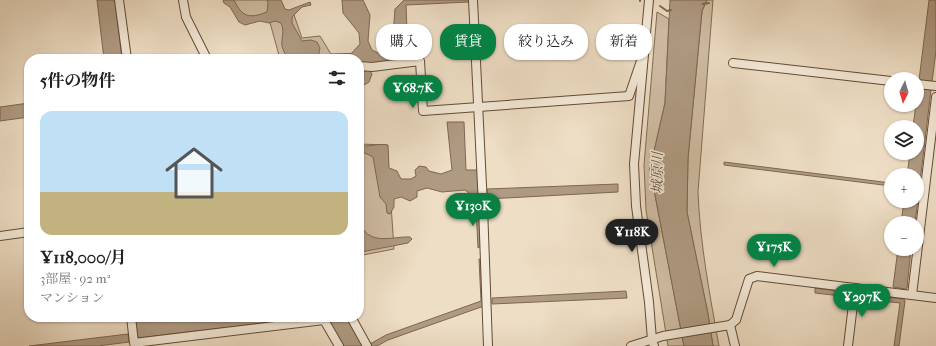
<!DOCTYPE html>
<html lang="ja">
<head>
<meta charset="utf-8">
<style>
	body { margin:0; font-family:"IM FELL French Canon","Noto Serif JP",serif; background:#f2f2f2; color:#222; height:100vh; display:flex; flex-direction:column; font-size:15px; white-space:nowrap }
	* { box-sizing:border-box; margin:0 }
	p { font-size:13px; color:#767676 }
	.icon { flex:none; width:22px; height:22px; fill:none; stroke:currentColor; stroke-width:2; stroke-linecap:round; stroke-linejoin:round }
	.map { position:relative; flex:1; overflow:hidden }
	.sheet { position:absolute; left:24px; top:54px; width:340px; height:268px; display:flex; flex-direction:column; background:#fff; border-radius:16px; box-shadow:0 1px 3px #0004 }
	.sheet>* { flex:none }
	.hud { position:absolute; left:376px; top:24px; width:380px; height:36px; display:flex; gap:8px }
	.needle { width:26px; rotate:185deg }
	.controls { position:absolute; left:884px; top:72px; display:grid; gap:8px }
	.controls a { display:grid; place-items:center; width:40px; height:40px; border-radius:50%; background:#fff; box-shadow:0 1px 3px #0004; font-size:20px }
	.price { position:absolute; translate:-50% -34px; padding:0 9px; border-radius:14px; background:#0b8043; color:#fff; font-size:13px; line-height:26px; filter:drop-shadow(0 1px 2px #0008) }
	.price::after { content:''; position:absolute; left:50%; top:24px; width:12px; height:9px; margin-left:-6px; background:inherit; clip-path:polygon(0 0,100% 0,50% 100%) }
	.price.active { background:#222; color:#fff }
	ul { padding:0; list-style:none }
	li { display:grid; align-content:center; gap:8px; height:212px; padding:0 16px }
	li span { display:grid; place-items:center; height:124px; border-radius:12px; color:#555 }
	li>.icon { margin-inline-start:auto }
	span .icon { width:72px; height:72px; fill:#fffc; stroke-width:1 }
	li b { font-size:17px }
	h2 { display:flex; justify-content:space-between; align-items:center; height:48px; padding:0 16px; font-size:17px }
	.chip { padding:0 14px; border-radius:16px; background:#fff; box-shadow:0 1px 3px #0004; font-size:14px; line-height:36px }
	.chip.active { background:#0b8043; color:#fff }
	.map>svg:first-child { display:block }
	.green { fill:#cfbda4; stroke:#826c54 }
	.water { fill:#af9b83; stroke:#7f6750 }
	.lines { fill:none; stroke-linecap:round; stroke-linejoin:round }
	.stream { stroke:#7f6750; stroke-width:2 }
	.minor-casing { stroke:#644b34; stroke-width:10 }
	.minor { stroke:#f4ead9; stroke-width:8 }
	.labels { text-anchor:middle; stroke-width:3; stroke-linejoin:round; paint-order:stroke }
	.water-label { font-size:14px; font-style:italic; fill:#664e37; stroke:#f4ead9 }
</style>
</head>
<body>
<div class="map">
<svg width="936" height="346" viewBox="0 0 936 346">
	<rect width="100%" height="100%" fill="#eedec5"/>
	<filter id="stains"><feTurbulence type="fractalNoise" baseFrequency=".005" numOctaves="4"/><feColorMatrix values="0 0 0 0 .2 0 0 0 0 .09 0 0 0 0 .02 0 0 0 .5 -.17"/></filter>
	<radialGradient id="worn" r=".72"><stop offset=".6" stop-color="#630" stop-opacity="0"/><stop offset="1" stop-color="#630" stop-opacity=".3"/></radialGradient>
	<g class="green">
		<polygon points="231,0 278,0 283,13 293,12 302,38 320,36 331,54 362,53 363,84 359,83 359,59 280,59 269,19 238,16"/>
		<path d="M 707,0 L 713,0 L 698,192 C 700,244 710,296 719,346 L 713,346 L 708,314 L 687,212 L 688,158 L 702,11 Z"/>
		<polygon points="657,12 669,19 665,103 650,169 684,346 668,346 646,210 644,165"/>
		<polygon points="359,144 387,145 394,249 363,255 359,234"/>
	</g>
	<g class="water">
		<polygon points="97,0 115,0 122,59 104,59"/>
		<path d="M 223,0 L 234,0 C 242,17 249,19 267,12 L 268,3 L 267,0 L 281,0 L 285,9 L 289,10 L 310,2 L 311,5 L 302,7 L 292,17 L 292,23 L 302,41 L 311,40 L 317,42 L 320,48 L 319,52 L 319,57 L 315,59 L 309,56 L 303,57 L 302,59 L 288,59 C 286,55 283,51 282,46 C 281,38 285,31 281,23 L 275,21 L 269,23 L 260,21 L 245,25 L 239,22 L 230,7 L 224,3 Z"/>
		<path d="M 342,0 L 363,0 L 370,15 L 368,41 L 372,50 L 378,53 L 392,50 L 395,9 L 404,0 L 469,0 L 469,2 L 406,5 L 408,58 C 393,58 382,64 370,71 L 372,74 L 369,82 L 364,85 L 359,85 L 359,74 L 366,71 L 367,64 L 359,63 L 359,59 L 340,59 L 350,55 L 360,44 L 359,33 L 343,13 Z"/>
		<polygon points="670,0 707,0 702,11 688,158 687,212 708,314 713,346 684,346 650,169 665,103"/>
		<polygon points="929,0 936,0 936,51 932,82 919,80"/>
		<polygon points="918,88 931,90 915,223 901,223 904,201 917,201 917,175 907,175 910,153 917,153 917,127 913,127"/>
		<polygon points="29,103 29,117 0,121 0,107"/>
		<path d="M 447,122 L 464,122 L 466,170 L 478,170 L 479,198 L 476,203 L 471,202 L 470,194 L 465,190 L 442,192 L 427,188 L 417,191 L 417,197 L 410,201 L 401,197 L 394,199 L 394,207 L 390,214 L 387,213 L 386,204 L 380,197 L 373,157 L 365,153 L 359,155 L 359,146 C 370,147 377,143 388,145 L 389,168 L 397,171 L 401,179 L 411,179 L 416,176 L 415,170 L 419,166 L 426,167 L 429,171 L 441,174 L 452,170 Z"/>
		<polygon points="724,162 891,183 891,186 724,165"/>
		<polygon points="618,184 618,192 487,199 487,189"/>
		<path d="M 359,208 C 360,214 360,225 363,229 C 374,245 395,236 410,237 L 412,239 L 408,243 L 361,252 L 359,251 Z"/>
		<polygon points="476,208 479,208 481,246 478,248"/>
		<polygon points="898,249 911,249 907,288 905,289 893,287"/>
		<polygon points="479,259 482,259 484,306 388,340 377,346 372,346 370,344 386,335 481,301"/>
		<polygon points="815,288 851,293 850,297 815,293"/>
		<polygon points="626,291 627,298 492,304 492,298"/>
		<polygon points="858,294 904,299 905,301 899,346 894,346 900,303 857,298"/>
		<polygon points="135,317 153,318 314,317 138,338"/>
		<polygon points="326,317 346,317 363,346 343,346"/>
		<polygon points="128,334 129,342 98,346 29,346"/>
	</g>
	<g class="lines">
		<g class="stream">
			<polyline points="640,0 640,1"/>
			<polyline points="703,4 709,3"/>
			<polyline points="660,6 667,11 671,10"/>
		</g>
		<defs>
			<g id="minor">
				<polyline points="119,0 127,59"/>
				<polyline points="183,0 186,17 207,59"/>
				<polyline points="473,0 483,206 488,346"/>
				<polyline points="649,0 634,164 636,206 649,302 652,340 654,346"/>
				<polyline points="733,63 891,81"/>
				<polyline points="359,66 372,67 420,61 423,111 629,96 646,46"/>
				<polyline points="917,84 936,86"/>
				<polyline points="0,236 29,232"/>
				<polyline points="912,295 936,97"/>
				<polyline points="131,317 134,343 324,320 339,346"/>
				<polyline points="351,317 367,346"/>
				<polyline points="730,325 735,346"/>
				<polyline points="631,346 663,336 730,325 736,320 749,279 757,276 936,298"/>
				<polyline points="848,346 855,288"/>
			</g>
		</defs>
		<use href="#minor" class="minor-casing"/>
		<use href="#minor" class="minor"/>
	</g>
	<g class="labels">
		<g class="water-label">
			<text transform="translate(657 173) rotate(-89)" y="5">城原川</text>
		</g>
	</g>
	<rect width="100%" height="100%" filter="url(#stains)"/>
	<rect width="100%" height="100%" fill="url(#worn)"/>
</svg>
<div class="controls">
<a><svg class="needle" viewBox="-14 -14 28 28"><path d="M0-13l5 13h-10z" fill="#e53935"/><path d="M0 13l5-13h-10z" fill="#767676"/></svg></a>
<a><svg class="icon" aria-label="layers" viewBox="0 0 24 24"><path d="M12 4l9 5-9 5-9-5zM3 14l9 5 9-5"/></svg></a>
<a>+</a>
<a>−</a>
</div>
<b class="price" style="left:413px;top:109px">¥68.7K</b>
<b class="price" style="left:473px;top:227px">¥130K</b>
<b class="price active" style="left:632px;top:253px">¥118K</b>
<b class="price" style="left:774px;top:268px">¥175K</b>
<b class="price" style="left:862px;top:318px">¥297K</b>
<div class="hud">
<a class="chip">購入</a>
<a class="chip active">賃貸</a>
<a class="chip">絞り込み</a>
<a class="chip">新着</a>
</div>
<section class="sheet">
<h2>5件の物件<svg class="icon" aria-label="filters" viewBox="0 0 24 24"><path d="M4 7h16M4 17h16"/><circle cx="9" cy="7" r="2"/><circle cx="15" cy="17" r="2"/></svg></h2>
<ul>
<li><span style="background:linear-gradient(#bfe0f5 65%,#c2b280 0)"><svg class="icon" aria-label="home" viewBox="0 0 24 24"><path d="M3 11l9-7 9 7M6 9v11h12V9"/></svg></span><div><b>¥118,000/月</b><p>3部屋 · 92 m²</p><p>マンション</p></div></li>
</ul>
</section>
</div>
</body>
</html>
